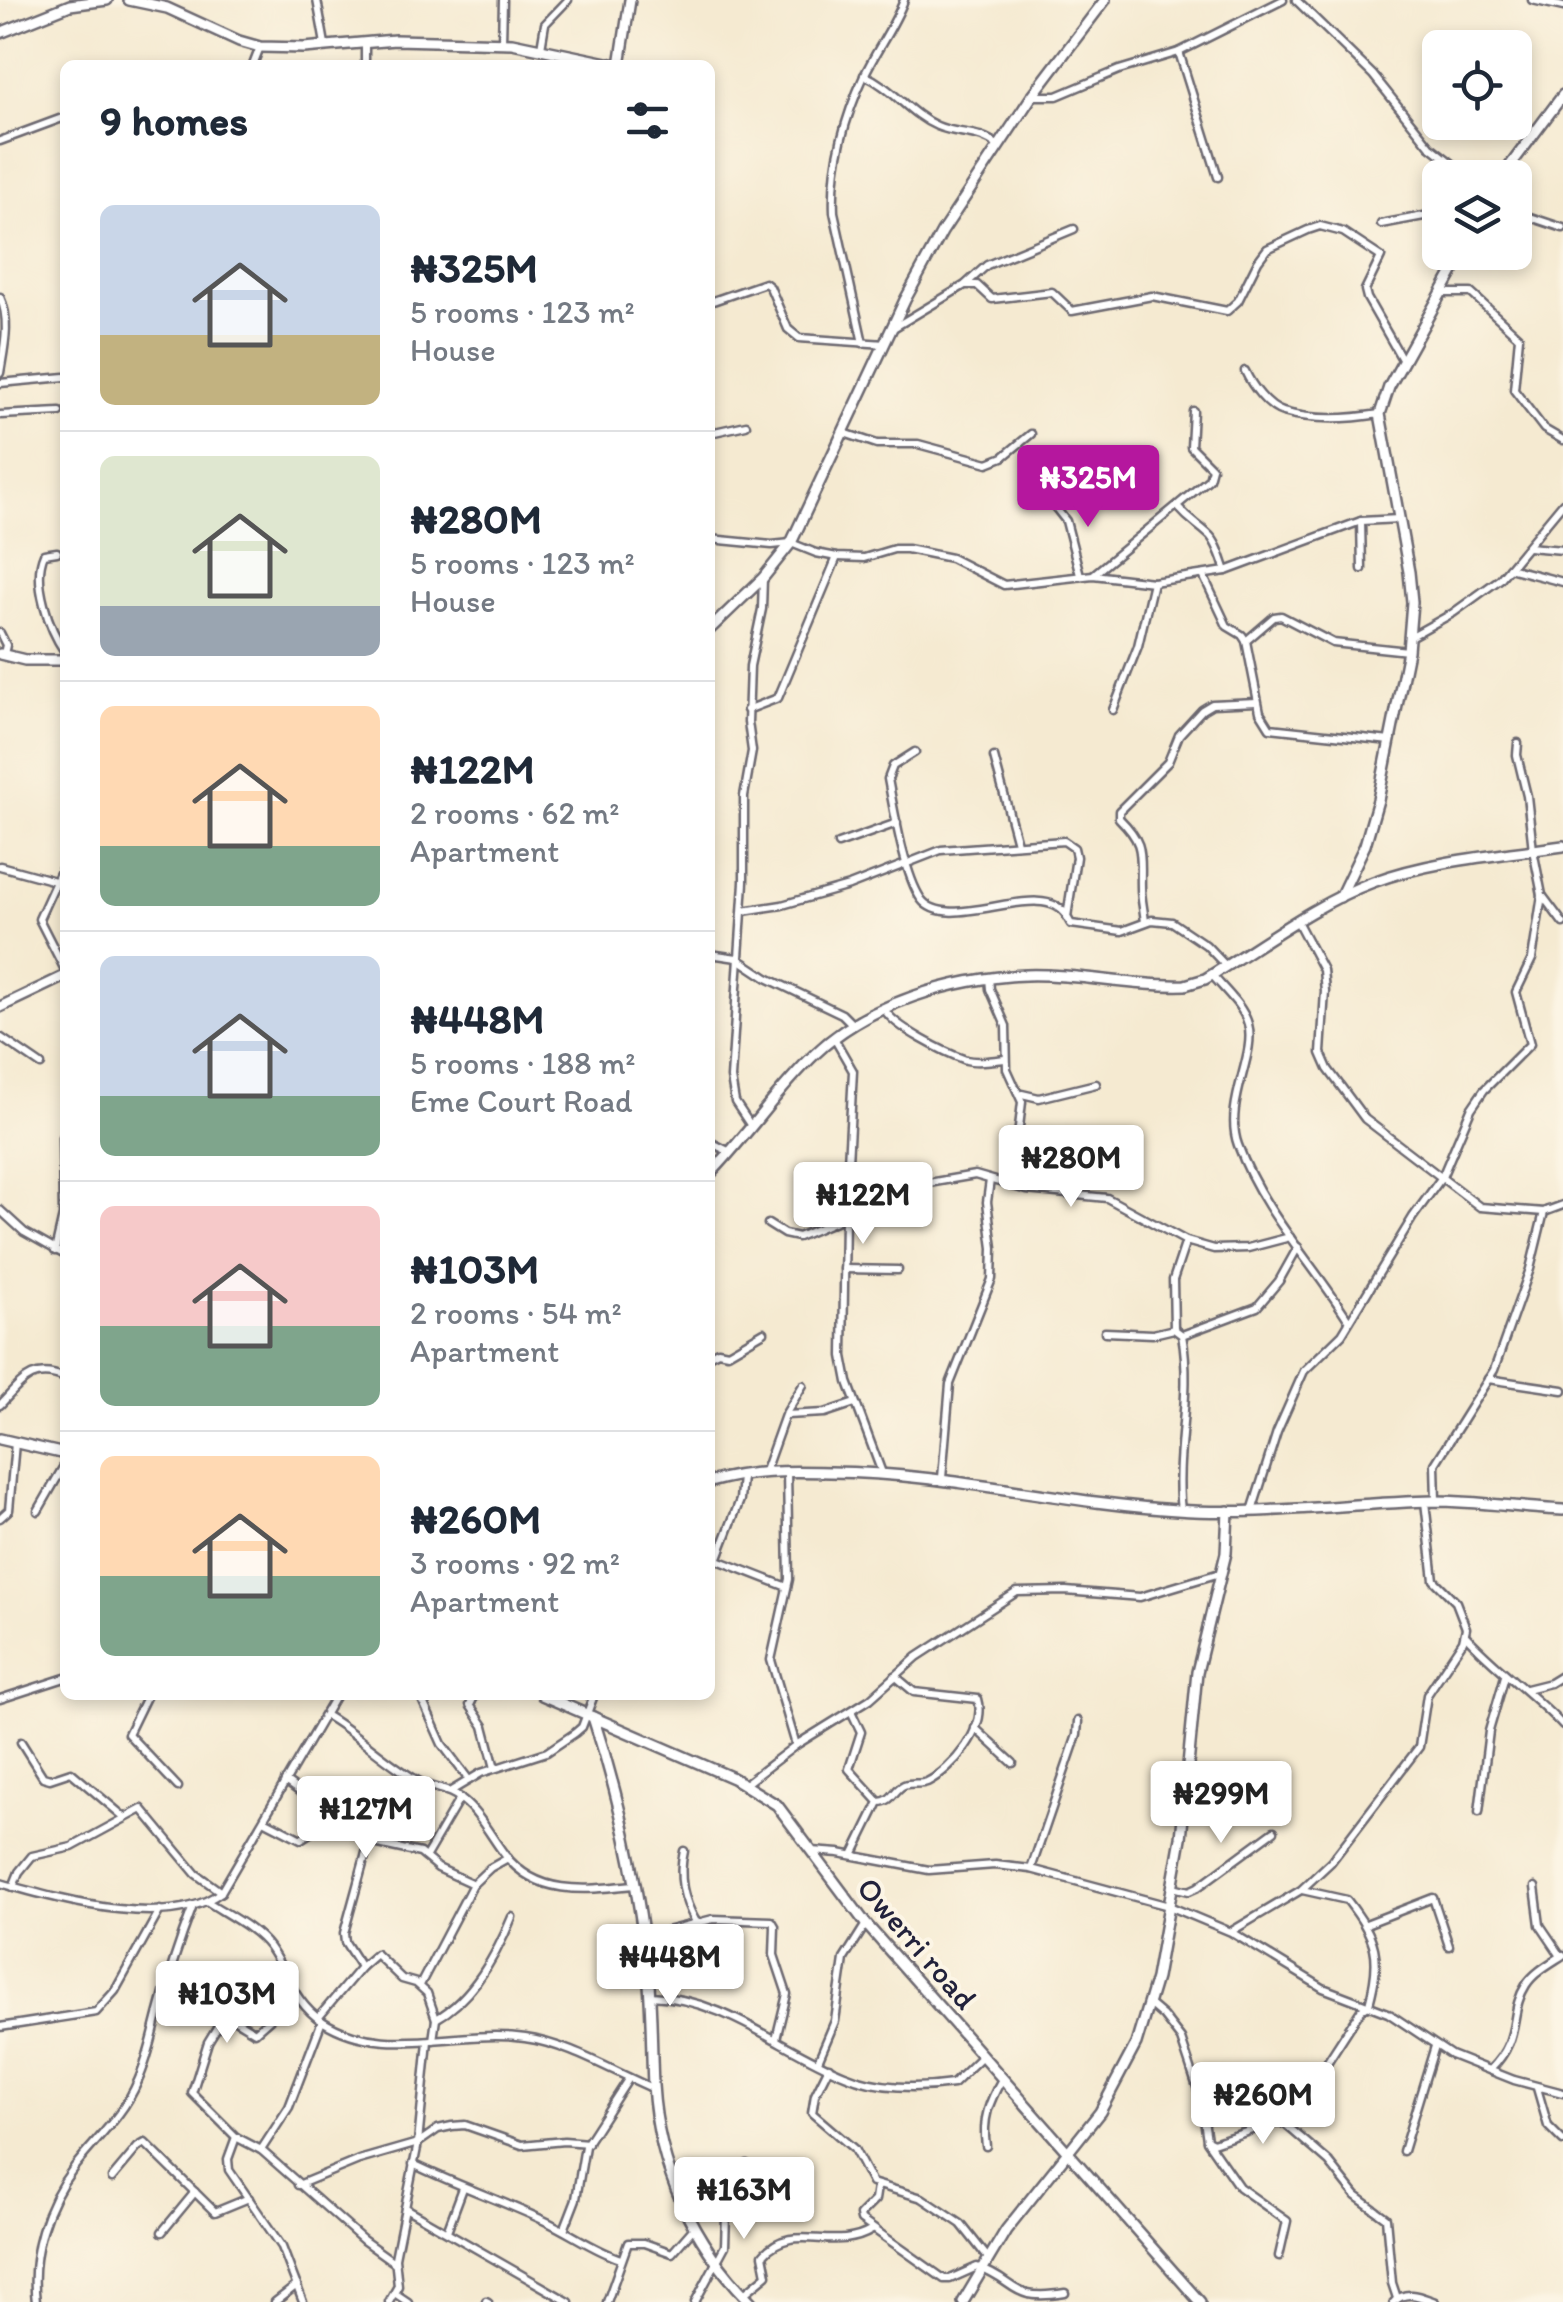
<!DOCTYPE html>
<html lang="en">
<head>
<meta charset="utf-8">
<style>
	body { margin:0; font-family:Itim,sans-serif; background:#f6f6f7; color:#1f2937; height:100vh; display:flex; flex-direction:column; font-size:38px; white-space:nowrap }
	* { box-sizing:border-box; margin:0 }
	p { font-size:32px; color:#747a83 }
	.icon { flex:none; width:55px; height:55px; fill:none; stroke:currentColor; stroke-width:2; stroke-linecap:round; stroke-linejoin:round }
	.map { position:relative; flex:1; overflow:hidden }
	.details { position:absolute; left:60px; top:60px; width:655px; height:1640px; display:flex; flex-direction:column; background:#fff; border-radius:15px; box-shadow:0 5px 15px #0003 }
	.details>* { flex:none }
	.buttons { position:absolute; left:1422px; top:30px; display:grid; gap:20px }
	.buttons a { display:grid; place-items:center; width:110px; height:110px; border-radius:15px; background:#fff; box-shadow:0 5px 15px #0003; font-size:50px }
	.price { position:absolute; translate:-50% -85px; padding:0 22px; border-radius:10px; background:#fff; color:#222; font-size:32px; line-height:65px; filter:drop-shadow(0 2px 5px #0008) }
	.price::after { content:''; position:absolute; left:50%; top:60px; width:30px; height:22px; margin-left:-15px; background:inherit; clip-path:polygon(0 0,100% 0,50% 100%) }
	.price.selected { background:#b5179e; color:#fff }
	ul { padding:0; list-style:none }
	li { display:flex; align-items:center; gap:30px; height:250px; padding:0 40px }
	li+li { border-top:2px solid #e0e1e3 }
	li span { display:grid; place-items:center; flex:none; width:280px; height:200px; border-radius:15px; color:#555 }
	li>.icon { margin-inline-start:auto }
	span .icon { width:120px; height:120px; fill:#fffc; stroke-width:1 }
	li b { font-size:42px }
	h2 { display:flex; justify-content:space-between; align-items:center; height:120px; padding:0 40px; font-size:42px }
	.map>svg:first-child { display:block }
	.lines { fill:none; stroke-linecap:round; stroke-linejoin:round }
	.street-casing { stroke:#6c6870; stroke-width:11 }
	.secondary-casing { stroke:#6c6870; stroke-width:14 }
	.street { stroke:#fff; stroke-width:6 }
	.secondary { stroke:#fff; stroke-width:9 }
	.labels { text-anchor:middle; stroke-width:8; stroke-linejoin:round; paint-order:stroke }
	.street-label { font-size:32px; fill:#22223b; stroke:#fcf5e5 }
</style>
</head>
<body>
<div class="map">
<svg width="1563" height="2302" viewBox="0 0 1563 2302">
	<rect width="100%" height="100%" fill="#fcf5e5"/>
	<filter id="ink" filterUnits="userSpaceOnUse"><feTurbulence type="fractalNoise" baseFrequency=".01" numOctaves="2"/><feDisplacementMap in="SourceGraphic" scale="20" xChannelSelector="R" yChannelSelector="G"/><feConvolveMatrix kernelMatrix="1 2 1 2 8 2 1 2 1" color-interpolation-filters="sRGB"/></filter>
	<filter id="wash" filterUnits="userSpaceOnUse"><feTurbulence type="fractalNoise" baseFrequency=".0048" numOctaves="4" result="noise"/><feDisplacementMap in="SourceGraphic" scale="40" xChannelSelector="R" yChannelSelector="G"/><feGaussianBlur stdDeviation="2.25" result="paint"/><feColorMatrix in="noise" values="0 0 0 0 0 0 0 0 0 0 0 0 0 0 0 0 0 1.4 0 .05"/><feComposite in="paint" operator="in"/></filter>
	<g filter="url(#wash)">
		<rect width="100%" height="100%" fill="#f5ead1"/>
	</g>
	<g filter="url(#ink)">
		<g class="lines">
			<defs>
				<g id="street">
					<polyline points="317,0 325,44"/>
					<polyline points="1296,0 1373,75 1430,146 1471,178"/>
					<polyline points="1532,0 1563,7"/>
					<polyline points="365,42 365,65"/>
					<polyline points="502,43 503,0"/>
					<polyline points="541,48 545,24 568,0"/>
					<polyline points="1179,52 1218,177"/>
					<polyline points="253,65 260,47"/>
					<path d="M 864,75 C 892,87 909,114 937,126 C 957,135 980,130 998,146"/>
					<polyline points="1033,96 1057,96 1119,70 1179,52 1283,0"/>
					<polyline points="0,141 65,117"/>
					<polyline points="1515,212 1563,228"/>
					<polyline points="1381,224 1440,213"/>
					<polyline points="966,284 987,265 1074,229"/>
					<polyline points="1442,293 1471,293 1519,337 1514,390 1544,429 1563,440"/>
					<path d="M 0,297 C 11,320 4,348 0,373"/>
					<polyline points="710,302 765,283 770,287 788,329 799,338 885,344"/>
					<polyline points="895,327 965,285 977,285 992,299 1052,292 1072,311 1152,296 1227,311 1238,301 1258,261 1267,249 1308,230 1320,226 1343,232 1381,257 1365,290 1367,298 1403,361"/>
					<path d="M 863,343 L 834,212 C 832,165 844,119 864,76 C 876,50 894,27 904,0"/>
					<path d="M 1245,371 C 1252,386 1267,407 1283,412 C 1314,421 1349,419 1380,414"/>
					<polyline points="0,383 65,377"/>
					<polyline points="0,415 60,412"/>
					<polyline points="710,433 746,425"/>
					<polyline points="844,433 877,444 918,444 988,463 1003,457 1031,434"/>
					<polyline points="1055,507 1066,521 1080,575"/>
					<path d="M 1178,507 C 1191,522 1196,523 1208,534 C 1217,541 1222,560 1226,571"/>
					<polyline points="1361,521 1362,569"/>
					<polyline points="710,539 772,545 791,543 816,553 837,557 864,558 894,549 907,549 951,558 1004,585 1093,575 1153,582 1226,571 1361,521 1399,519"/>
					<polyline points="1528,547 1563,550"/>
					<path d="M 57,552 L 44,554 C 32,581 49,629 65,652"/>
					<polyline points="1509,568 1563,582"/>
					<polyline points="1094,574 1209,479 1212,468 1191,447 1193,411"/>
					<polyline points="1203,575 1227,626 1242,635 1246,641 1260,712 1270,728 1390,741"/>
					<polyline points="0,633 6,645 4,654"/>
					<polyline points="1410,637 1453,613 1500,579 1563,503"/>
					<polyline points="1246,641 1274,617 1281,616 1333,643 1408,651"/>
					<polyline points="747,710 778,698 837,557"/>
					<polyline points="1113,710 1138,646 1153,582"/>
					<path d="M 915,752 L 893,766 L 888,779 C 894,810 904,874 921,899 C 948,936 1043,876 1067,916"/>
					<polyline points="994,757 1017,843"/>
					<polyline points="838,844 897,823"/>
					<polyline points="65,862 39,919 65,970"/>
					<polyline points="0,866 55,881"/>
					<polyline points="1542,895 1563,923"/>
					<polyline points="743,911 782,905 849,886 941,850 1064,841 1074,848 1076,857 1067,917 1071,924 1122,931 1152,920 1172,922 1206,945 1226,966"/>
					<path d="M 1145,922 C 1144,911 1141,899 1141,888 C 1140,853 1146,845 1119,818 L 1119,811 L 1168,762 L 1179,735 L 1202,710 L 1212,704 L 1257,702"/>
					<polyline points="1298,923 1323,970 1325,991 1321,1053 1328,1069 1365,1119 1480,1207 1544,1212 1563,1205"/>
					<polyline points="710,954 737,958 767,978 842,1014 853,1025"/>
					<path d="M 1212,975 C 1224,989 1243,1006 1248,1024 C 1257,1055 1223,1104 1238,1145 C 1262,1211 1313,1263 1349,1321"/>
					<polyline points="989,978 990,989 1006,1026 1007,1069 1022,1102 1012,1186"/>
					<path d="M 885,1010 C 894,1027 946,1053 966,1060 C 978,1063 994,1060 1006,1059"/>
					<polyline points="0,1037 41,1065"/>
					<polyline points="834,1038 853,1071 845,1217 843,1356 848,1382 882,1473"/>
					<polyline points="1022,1094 1039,1098 1096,1084"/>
					<polyline points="751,1126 735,1102 731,1078 744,882 744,796 752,751 748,722 750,666 762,609 763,578"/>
					<polyline points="710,1142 730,1152"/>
					<polyline points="0,1210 24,1232 65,1255"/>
					<polyline points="768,1224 784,1234 798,1237 857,1212 893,1219 902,1206 911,1186 975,1175 1027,1190 1107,1198 1186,1241 1214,1249 1248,1248 1290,1237"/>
					<polyline points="55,1251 63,1216 62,1137"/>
					<polyline points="844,1269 898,1270"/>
					<polyline points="1174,1329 1173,1280 1186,1241"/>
					<path d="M 1105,1332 L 1153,1334 L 1174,1329 L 1182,1335 C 1193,1394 1174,1452 1181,1511"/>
					<polyline points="1182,1335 1257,1307 1279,1281 1298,1247"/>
					<polyline points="710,1355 718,1351 728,1353 764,1332"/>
					<polyline points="1488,1379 1563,1390"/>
					<path d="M 0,1405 C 22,1382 32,1364 65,1378"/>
					<polyline points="786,1415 825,1413 855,1403"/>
					<polyline points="765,1471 785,1415 803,1385"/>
					<polyline points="787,1472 789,1579 771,1660 796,1745"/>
					<polyline points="942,1478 950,1384 992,1279 993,1248 987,1202 990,1180"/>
					<polyline points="1436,1501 1435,1464 1494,1370 1530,1269 1544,1212 1548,1210"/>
					<polyline points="38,1511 65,1464"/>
					<polyline points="1252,1511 1277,1432 1304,1371 1342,1334 1413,1217 1442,1177 1471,1109 1484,1090 1530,1044 1516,992 1532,959 1542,895 1533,850 1527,796 1517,755 1518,743"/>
					<polyline points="0,1518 9,1510 15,1443"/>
					<polyline points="710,1557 787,1587"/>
					<polyline points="717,1560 740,1500 742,1476"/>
					<path d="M 1466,1636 C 1496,1669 1532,1693 1563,1726"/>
					<polyline points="1526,1689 1550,1683 1563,1675"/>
					<polyline points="147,1695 128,1734 178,1787"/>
					<polyline points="420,1695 442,1744 469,1780"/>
					<polyline points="475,1695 470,1705 484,1726 495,1768"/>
					<polyline points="0,1699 65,1678"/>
					<polyline points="852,1713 861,1732 849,1769 879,1802 853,1855"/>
					<path d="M 325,1715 C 358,1734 386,1763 420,1782 C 434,1790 449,1788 462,1800 C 480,1814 491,1837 505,1855 C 538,1897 587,1890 634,1885"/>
					<polyline points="975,1728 1013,1763"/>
					<polyline points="21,1742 43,1777 50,1779 71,1772 124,1817"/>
					<polyline points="285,1781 369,1842 420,1853 438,1868 473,1884"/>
					<polyline points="745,1784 796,1745 870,1699 917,1657 1017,1592 1066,1591 1140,1597 1220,1573"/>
					<polyline points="451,1791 481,1773 547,1752 575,1733 582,1727 594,1695"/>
					<path d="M 879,1802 C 894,1801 893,1790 904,1785 C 911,1782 920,1785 927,1782 C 953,1769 987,1728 978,1699 L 914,1692 L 895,1676"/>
					<polyline points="1479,1812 1489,1731 1505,1676"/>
					<polyline points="264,1820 301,1839 333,1818"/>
					<path d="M 684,1851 C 678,1877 683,1899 696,1922"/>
					<polyline points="812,1851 839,1853 929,1870 995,1865 1031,1869 1169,1906 1231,1932 1323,1988 1388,2013 1451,2055 1514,2080 1563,2093"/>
					<polyline points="426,1856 460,1798"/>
					<polyline points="1031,1869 1077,1735 1078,1721"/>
					<path d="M 0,1883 C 58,1899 169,1932 221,1892 L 336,1695"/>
					<polyline points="13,1887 19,1872 32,1856 72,1847 142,1809 196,1874 221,1892"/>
					<polyline points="1173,1887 1189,1891 1198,1887 1274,1831"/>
					<polyline points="1535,1887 1540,1925 1561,1956"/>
					<path d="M 1302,1890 L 1347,1900 C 1377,1939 1382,1956 1369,2004 L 1361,2010 L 1321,2072 L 1325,2095"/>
					<path d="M 208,1902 C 228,1915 255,1928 269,1947 C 287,1972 294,2003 322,2021 C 384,2061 457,2028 525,2038 C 568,2044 612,2071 652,2088"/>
					<polyline points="1366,1924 1433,1898 1449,1946"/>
					<polyline points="1232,1931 1301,1890 1331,1862 1419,1747 1427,1695 1463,1641 1466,1628 1456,1602 1434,1580 1425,1502"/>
					<polyline points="643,1937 713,1919 772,1921 775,1926 774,1955 787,1994 776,2039"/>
					<polyline points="361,1967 345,1942 344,1933 369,1842"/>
					<polyline points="420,1985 473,1884 490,1868 508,1858"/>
					<polyline points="296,1996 255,2032 230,2017 222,2019 208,2042 192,2093 236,2137 261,2150 363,2240 395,2263"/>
					<path d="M 650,1996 C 724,1998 780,2049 845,2075 C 877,2089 919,2089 953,2084 L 982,2056"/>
					<polyline points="1149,2004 1163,2016 1181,2039 1201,2099 1207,2140 1213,2143 1273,2123 1285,2124 1329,2162 1356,2196 1386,2218 1392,2283 1397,2298"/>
					<polyline points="318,2018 361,1967 376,1954 402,1979 416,1983 427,1993 436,2019 433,2040"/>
					<path d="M 436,2019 C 472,1999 497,1954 512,1917"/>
					<polyline points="0,2027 96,2012 115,1991 160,1910"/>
					<polyline points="818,2061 835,2021 844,1959 866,1924"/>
					<polyline points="829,2067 815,2095 812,2113 854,2149 872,2183 922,2198 961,2224 988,2258"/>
					<path d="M 1490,2070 C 1523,2037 1508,2013 1526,1985 C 1534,1972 1551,1963 1563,1955"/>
					<polyline points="1537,2088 1548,2126 1563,2141"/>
					<polyline points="236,2137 228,2159 229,2170 282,2247 303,2302"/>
					<polyline points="1207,2141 1239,2187 1287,2221 1279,2256"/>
					<path d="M 986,2146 C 982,2119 989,2102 1002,2079"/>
					<polyline points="261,2150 289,2107 322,2021"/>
					<polyline points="1403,2151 1435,2046"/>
					<path d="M 413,2164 C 456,2185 500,2200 543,2220 C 570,2232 593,2250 621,2259"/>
					<polyline points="112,2178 138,2147 145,2143 215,2212 249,2198"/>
					<polyline points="298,2185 359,2160 418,2143 438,2129 452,2126 465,2125 522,2145 564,2141 588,2143"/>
					<path d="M 877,2187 L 875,2200 L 860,2215 L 861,2220 L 944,2279 L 950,2279 L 977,2267 C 1019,2282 1009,2302 1065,2293"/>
					<polyline points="405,2208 569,2302"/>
					<polyline points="564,2230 576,2199 585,2146 629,2078"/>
					<polyline points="447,2231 463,2188"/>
					<polyline points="162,2232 195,2192"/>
					<polyline points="396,2294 408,2302"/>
					<path d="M 744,2294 L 767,2275 L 763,2255 C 793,2220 833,2254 872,2230"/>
					<polyline points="486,2301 488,2302"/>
					<path d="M 36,2302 C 30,2254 45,2205 75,2166 C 98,2137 123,2116 138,2081 C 149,2057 153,2033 160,2008 C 169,1973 180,1940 193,1906"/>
					<polyline points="275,2302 297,2285"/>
					<polyline points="389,2302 398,2286 395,2258 418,2143 428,2041"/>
					<polyline points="607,2302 628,2243 644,2243 672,2253 693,2229"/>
					<polyline points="695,2302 725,2246 726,2215 747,2164"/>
					<path d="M 1394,2302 C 1406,2289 1421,2297 1435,2302"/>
				</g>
				<g id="secondary">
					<polyline points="129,0 167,8 239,41 260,47 304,48 395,40 512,43 617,65"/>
					<polyline points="0,33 70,5 107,0"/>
					<polyline points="620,65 630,0"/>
					<polyline points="1501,178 1563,95"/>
					<polyline points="710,629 763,578 791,543 905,300 942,232 1032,96 1105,0"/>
					<polyline points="0,654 25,660 65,660"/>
					<polyline points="1340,897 1365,845 1378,800 1408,651 1412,602 1409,572 1380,414 1389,387 1464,252"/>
					<polyline points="0,1007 65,976"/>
					<path d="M 710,1174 C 747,1136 777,1090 815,1054 C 868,1003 954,978 1026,975 C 1079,973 1131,987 1185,985 L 1205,979 C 1258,947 1316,903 1373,882 C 1432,860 1501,855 1563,846"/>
					<polyline points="0,1439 65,1454"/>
					<path d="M 710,1482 C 750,1470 789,1471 830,1472 C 948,1473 1060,1503 1177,1510 C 1262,1516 1349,1503 1434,1501 C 1477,1501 1520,1508 1563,1510"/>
					<polyline points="542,1695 733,1778 777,1805 866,1924 1200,2302"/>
					<path d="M 593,1717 C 619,1796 637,1880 647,1963 C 652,2003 651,2044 653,2085 C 658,2168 692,2243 751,2302"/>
					<polyline points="963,2302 1006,2230 1100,2112 1136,2044 1156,1978 1181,1838 1197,1672 1226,1553 1228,1511"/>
				</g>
			</defs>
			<use href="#street" class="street-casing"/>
			<use href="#secondary" class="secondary-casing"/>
			<use href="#street" class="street"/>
			<use href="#secondary" class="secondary"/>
		</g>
	</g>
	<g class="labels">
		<g class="street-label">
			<text transform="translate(917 1943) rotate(49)" y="11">Owerri road</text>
		</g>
	</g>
</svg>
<div class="buttons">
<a><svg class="icon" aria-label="locate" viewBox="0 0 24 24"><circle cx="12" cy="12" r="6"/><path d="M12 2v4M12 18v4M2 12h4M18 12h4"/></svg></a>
<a><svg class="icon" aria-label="layers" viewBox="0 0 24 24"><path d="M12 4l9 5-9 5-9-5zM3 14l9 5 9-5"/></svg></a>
</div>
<b class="price selected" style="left:1088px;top:530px">₦325M</b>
<b class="price" style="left:1071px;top:1210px">₦280M</b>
<b class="price" style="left:863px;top:1247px">₦122M</b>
<b class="price" style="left:1221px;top:1846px">₦299M</b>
<b class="price" style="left:366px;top:1861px">₦127M</b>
<b class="price" style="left:670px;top:2009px">₦448M</b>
<b class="price" style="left:227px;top:2046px">₦103M</b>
<b class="price" style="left:1263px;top:2147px">₦260M</b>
<b class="price" style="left:744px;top:2242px">₦163M</b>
<section class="details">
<h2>9 homes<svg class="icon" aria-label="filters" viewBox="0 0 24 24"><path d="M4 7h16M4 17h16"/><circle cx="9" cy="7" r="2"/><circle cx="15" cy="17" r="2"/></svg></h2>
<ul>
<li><span style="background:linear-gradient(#c9d6e8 65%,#c2b280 0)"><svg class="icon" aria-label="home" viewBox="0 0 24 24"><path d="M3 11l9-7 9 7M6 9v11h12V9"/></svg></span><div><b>₦325M</b><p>5 rooms · 123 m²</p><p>House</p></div></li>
<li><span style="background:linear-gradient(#dfe7d0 75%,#9aa5b1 0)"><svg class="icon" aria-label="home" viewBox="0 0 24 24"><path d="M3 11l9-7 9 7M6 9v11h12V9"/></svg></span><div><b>₦280M</b><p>5 rooms · 123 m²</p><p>House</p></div></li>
<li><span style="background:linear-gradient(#ffd9b3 70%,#7fa58c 0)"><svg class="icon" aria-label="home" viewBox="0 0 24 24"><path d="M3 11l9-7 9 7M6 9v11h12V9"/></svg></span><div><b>₦122M</b><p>2 rooms · 62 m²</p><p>Apartment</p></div></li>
<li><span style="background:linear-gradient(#c9d6e8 70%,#7fa58c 0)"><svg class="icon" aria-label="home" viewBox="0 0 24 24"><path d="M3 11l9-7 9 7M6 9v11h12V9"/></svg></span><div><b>₦448M</b><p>5 rooms · 188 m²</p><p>Eme Court Road</p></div></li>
<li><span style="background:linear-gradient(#f6c9c9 60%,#7fa58c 0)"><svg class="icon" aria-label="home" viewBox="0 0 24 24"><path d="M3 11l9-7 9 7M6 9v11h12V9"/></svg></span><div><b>₦103M</b><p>2 rooms · 54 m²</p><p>Apartment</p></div></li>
<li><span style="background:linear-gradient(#ffd9b3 60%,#7fa58c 0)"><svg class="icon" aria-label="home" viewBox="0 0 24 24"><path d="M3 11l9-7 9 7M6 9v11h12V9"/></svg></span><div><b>₦260M</b><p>3 rooms · 92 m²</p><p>Apartment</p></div></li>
</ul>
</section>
</div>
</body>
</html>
